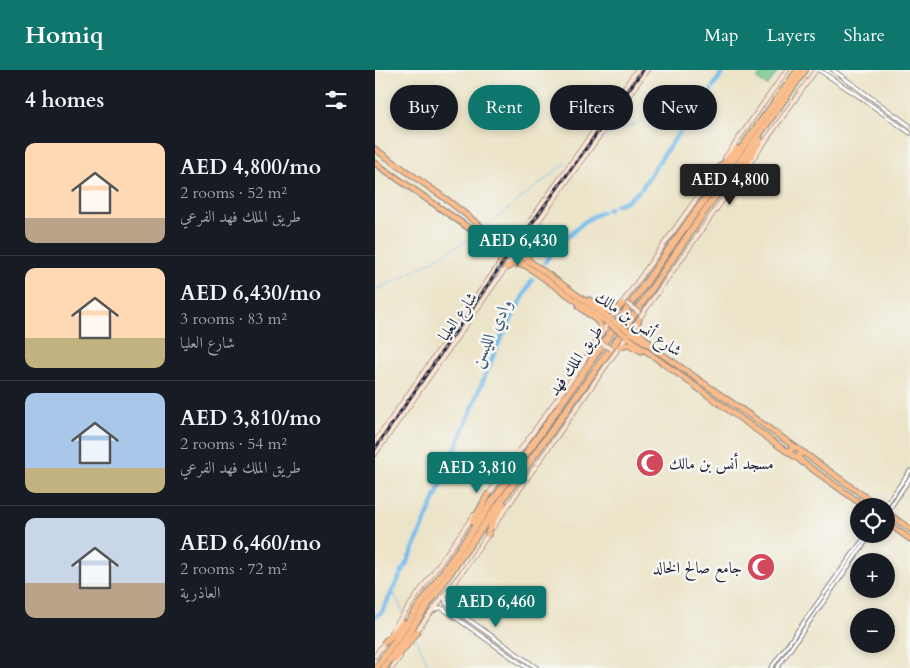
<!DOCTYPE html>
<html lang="en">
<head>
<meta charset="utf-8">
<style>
	body { margin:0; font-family:Cardo,Amiri,serif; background:#20242c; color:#f1f3f6; height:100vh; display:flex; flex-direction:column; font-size:19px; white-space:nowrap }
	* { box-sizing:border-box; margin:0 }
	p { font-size:16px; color:#9ea1a6 }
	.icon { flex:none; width:28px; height:28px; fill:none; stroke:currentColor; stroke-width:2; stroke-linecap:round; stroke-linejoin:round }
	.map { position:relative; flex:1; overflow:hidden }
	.side { display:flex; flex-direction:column; background:#171b24; width:375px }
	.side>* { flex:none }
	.banner { position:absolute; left:15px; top:15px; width:445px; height:45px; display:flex; gap:10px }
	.tools { position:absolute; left:475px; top:428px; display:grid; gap:10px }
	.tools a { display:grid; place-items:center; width:45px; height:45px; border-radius:50%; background:#171b24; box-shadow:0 2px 8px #0003; font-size:25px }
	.price { position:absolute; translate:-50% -42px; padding:0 11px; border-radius:5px; background:#0f766e; color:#fff; font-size:16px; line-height:32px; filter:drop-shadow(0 1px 2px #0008) }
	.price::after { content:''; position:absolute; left:50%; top:30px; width:15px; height:11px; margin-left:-8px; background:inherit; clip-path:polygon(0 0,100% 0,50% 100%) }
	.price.current { background:#222; color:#fff }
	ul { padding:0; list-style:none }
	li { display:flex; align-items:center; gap:15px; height:125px; padding:0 25px }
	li+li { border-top:1px solid #363941 }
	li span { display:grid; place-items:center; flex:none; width:140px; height:100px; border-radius:10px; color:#555 }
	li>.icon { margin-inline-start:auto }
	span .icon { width:60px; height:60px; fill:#fffc; stroke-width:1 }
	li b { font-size:21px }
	h2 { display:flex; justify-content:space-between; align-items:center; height:60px; padding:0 25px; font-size:21px }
	.tag { padding:0 18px; border-radius:22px; background:#171b24; box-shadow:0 2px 8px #0003; font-size:18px; line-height:45px }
	.tag.current { background:#0f766e; color:#fff }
	header { display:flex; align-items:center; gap:30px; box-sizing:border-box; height:70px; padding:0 25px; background:#0f766e; color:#fff }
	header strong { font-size:24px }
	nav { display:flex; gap:28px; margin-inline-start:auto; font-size:18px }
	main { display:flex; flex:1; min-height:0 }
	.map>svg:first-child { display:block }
	.garden { fill:#73c98e; stroke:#4a7664 }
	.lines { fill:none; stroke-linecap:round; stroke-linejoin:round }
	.stream { stroke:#74bcec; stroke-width:1 }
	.river { stroke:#74bcec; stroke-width:4.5 }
	.tertiary-casing { stroke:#878382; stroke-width:5 }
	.secondary-casing { stroke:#878382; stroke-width:5.5 }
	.primary-casing { stroke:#878382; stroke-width:7 }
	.motorway-casing { stroke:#878382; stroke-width:8 }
	.tertiary { stroke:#fff; stroke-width:3 }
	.secondary { stroke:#fde4d1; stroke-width:4 }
	.primary { stroke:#fabc8b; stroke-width:5 }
	.motorway { stroke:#fabc8b; stroke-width:6 }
	.rail-casing { stroke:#22223b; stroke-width:3 }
	.rail { stroke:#f6f6f2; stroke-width:1; stroke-dasharray:4; stroke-linecap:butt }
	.secondary-bridge-casing { stroke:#878382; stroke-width:5.5; stroke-linecap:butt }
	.primary-bridge-casing { stroke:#878382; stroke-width:7; stroke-linecap:butt }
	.secondary-bridge { stroke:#fde4d1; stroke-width:4 }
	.primary-bridge { stroke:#fabc8b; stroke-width:5 }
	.labels { text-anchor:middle; stroke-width:5; stroke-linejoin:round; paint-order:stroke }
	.street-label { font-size:16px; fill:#22223b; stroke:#f6f6f2 }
	.poi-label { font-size:16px; fill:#22223b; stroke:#f6f6f2; text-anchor:start }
	.water-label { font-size:18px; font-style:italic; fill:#3f5879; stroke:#f6f6f2 }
</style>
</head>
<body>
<header>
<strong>Homiq</strong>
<nav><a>Map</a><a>Layers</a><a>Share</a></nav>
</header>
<main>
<section class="side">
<h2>4 homes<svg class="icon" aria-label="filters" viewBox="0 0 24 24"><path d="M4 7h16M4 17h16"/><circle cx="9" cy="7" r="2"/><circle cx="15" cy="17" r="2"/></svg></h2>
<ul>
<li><span style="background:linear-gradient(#ffd9b3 75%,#b9a48a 0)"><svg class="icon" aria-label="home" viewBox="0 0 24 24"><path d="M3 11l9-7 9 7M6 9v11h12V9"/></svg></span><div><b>AED 4,800/mo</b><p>2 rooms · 52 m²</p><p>طريق الملك فهد الفرعي</p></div></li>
<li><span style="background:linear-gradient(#ffd9b3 70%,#c2b280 0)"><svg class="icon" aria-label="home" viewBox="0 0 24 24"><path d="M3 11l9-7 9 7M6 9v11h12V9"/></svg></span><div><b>AED 6,430/mo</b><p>3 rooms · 83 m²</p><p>شارع العليا</p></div></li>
<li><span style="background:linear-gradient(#a9c7e8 75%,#c2b280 0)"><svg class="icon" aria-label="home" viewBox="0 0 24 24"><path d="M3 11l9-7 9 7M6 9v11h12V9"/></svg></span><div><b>AED 3,810/mo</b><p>2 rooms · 54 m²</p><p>طريق الملك فهد الفرعي</p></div></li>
<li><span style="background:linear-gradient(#c9d6e8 65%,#b9a48a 0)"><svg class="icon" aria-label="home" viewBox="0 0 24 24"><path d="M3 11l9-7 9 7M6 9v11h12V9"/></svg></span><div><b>AED 6,460/mo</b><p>2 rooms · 72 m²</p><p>العاذرية</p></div></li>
</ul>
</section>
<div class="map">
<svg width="535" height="598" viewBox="0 0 535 598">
	<rect width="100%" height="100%" fill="#f6f6f2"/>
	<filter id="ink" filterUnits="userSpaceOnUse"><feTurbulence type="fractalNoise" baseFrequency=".02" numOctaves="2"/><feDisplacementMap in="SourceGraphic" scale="10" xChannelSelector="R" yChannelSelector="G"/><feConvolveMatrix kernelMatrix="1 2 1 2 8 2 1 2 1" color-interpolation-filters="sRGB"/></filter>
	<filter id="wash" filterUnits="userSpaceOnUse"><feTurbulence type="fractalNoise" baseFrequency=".0096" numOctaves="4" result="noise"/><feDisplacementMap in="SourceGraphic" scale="20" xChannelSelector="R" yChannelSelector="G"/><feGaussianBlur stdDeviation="1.12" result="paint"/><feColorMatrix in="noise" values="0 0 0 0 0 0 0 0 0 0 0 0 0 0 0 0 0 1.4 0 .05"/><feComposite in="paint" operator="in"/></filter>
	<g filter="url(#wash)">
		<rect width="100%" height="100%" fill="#ece4c8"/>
		<polygon class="garden" points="388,0 404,0 392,16 382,9"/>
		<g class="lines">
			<g class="stream">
				<polyline points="314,41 324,38"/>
				<polyline points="280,48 308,42"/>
				<polyline points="272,50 275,49"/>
				<polyline points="224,70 229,67 267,51"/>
				<polyline points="207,82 213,78"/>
				<polyline points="139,134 192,92"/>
				<polyline points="115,153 136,137"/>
				<polyline points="111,157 113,155"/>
				<polyline points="106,161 107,161"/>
				<polyline points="0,220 23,210 100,166"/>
				<polyline points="18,521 28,542"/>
				<polyline points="40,568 55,598"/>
			</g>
			<g class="river">
				<polyline points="338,17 349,0"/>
				<polyline points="283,93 293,78 336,21"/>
				<polyline points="267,118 281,96"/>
				<polyline points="241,135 253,130 264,121"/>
				<polyline points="232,140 235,138"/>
				<path d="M 195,165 C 204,155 215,147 227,142"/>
				<polyline points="179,181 192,167"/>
				<polyline points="170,192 176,184"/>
				<polyline points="101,328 124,272 157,210"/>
				<polyline points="74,394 100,331"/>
				<polyline points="0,547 7,542 38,480 73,397"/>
			</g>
		</g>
	</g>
	<g filter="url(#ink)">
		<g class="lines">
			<defs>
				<g id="tertiary">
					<polyline points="444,0 485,27 535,63"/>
					<polyline points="458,0 535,56"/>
					<polyline points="510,436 535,401"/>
					<polyline points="514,444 515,438 535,408"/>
					<polyline points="70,525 71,533 77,538 162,598"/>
					<polyline points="56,542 64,538 67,538 152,598"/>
					<polyline points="396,598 492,464"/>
					<polyline points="402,598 496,464"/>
				</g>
				<g id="secondary">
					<polyline points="350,88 412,0"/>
					<polyline points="374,94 441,0"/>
					<polyline points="0,372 97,233 262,0"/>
					<polyline points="0,384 196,105 272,0"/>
					<polyline points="113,425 205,297 233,253 339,104"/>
					<polyline points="118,457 358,115"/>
					<polyline points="16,562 99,445"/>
					<polyline points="41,562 88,501 114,463"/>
					<polyline points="0,586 11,570"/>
					<polyline points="17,598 25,587"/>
				</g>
				<g id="primary">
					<polyline points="0,79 71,129 113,162 236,249"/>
					<polyline points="0,93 120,176 130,181 233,253"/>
					<polyline points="150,171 148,181 153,188"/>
					<polyline points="124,179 127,184 125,194"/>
					<path d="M 131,198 C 137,194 141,193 148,195"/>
					<path d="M 214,230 C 229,237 233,249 248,234"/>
					<path d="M 204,236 C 209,242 223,249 226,256 C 227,258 226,261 226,264"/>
					<path d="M 264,249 C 259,263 264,263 274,272"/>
					<polyline points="255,262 429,383"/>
					<polyline points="251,266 285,291 411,381 415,381 418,377 417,375"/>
					<polyline points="244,277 253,274 266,281"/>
					<polyline points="412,381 489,436"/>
					<polyline points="427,392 424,388 424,385 429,383 503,436"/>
					<polyline points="511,442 535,459"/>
					<polyline points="511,452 535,469"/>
				</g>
				<g id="motorway">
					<polyline points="339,104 362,79"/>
					<polyline points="357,117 385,70"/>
					<polyline points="98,452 113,425"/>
					<polyline points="113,464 117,452 128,434"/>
					<polyline points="10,572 28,553"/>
					<polyline points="20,589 42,562"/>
					<polyline points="1,598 302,168 423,0"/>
					<polyline points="9,598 86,487 239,274 327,145 430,0"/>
				</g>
			</defs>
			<use href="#tertiary" class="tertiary-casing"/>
			<use href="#secondary" class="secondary-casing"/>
			<use href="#primary" class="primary-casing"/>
			<use href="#motorway" class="motorway-casing"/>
			<use href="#tertiary" class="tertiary"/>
			<use href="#secondary" class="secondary"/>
			<use href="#primary" class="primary"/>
			<use href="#motorway" class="motorway"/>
			<defs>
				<polyline id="rail" points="0,379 127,194 268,0"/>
			</defs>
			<use href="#rail" class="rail-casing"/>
			<use href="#rail" class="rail"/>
			<defs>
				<g id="secondary-bridge">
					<polyline points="253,234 263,242"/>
					<polyline points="226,273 236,279"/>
				</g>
				<g id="primary-bridge">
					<polyline points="236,249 255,262"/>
					<polyline points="233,253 251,266"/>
				</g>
			</defs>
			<use href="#secondary-bridge" class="secondary-bridge-casing"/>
			<use href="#primary-bridge" class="primary-bridge-casing"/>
			<use href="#secondary-bridge" class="secondary-bridge"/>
			<use href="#primary-bridge" class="primary-bridge"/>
		</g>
	</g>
	<defs>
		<symbol id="mosque-disc" viewBox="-11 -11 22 22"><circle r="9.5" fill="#d1495b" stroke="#f6f6f2"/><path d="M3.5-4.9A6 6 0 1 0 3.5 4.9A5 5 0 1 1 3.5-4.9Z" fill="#fff"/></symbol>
	</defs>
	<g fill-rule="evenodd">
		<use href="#mosque-disc" x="259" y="377" width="32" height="32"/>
		<use href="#mosque-disc" x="370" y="481" width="32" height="32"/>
	</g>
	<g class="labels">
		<g class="street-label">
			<text transform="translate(82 246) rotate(-55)" y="6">شارع العليا</text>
			<text transform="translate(264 253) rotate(35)" y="6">شارع أنس بن مالك</text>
			<text transform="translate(200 290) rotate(-55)" y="6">طريق الملك فهد</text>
		</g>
		<g class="poi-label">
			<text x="294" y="399">مسجد أنس بن مالك</text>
			<text x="367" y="503" text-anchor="end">جامع صالح الخالد</text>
		</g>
		<g class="water-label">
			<text transform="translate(116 263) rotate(-64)" y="6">وادي الليسن</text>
		</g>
	</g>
</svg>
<div class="tools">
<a><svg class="icon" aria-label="locate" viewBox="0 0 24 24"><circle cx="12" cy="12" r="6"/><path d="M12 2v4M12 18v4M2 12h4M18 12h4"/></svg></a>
<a>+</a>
<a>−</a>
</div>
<b class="price current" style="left:355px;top:136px">AED 4,800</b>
<b class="price" style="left:143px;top:197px">AED 6,430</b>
<b class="price" style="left:102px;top:424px">AED 3,810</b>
<b class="price" style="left:121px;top:558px">AED 6,460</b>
<div class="banner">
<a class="tag">Buy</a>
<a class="tag current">Rent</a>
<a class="tag">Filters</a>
<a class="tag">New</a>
</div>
</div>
</main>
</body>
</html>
